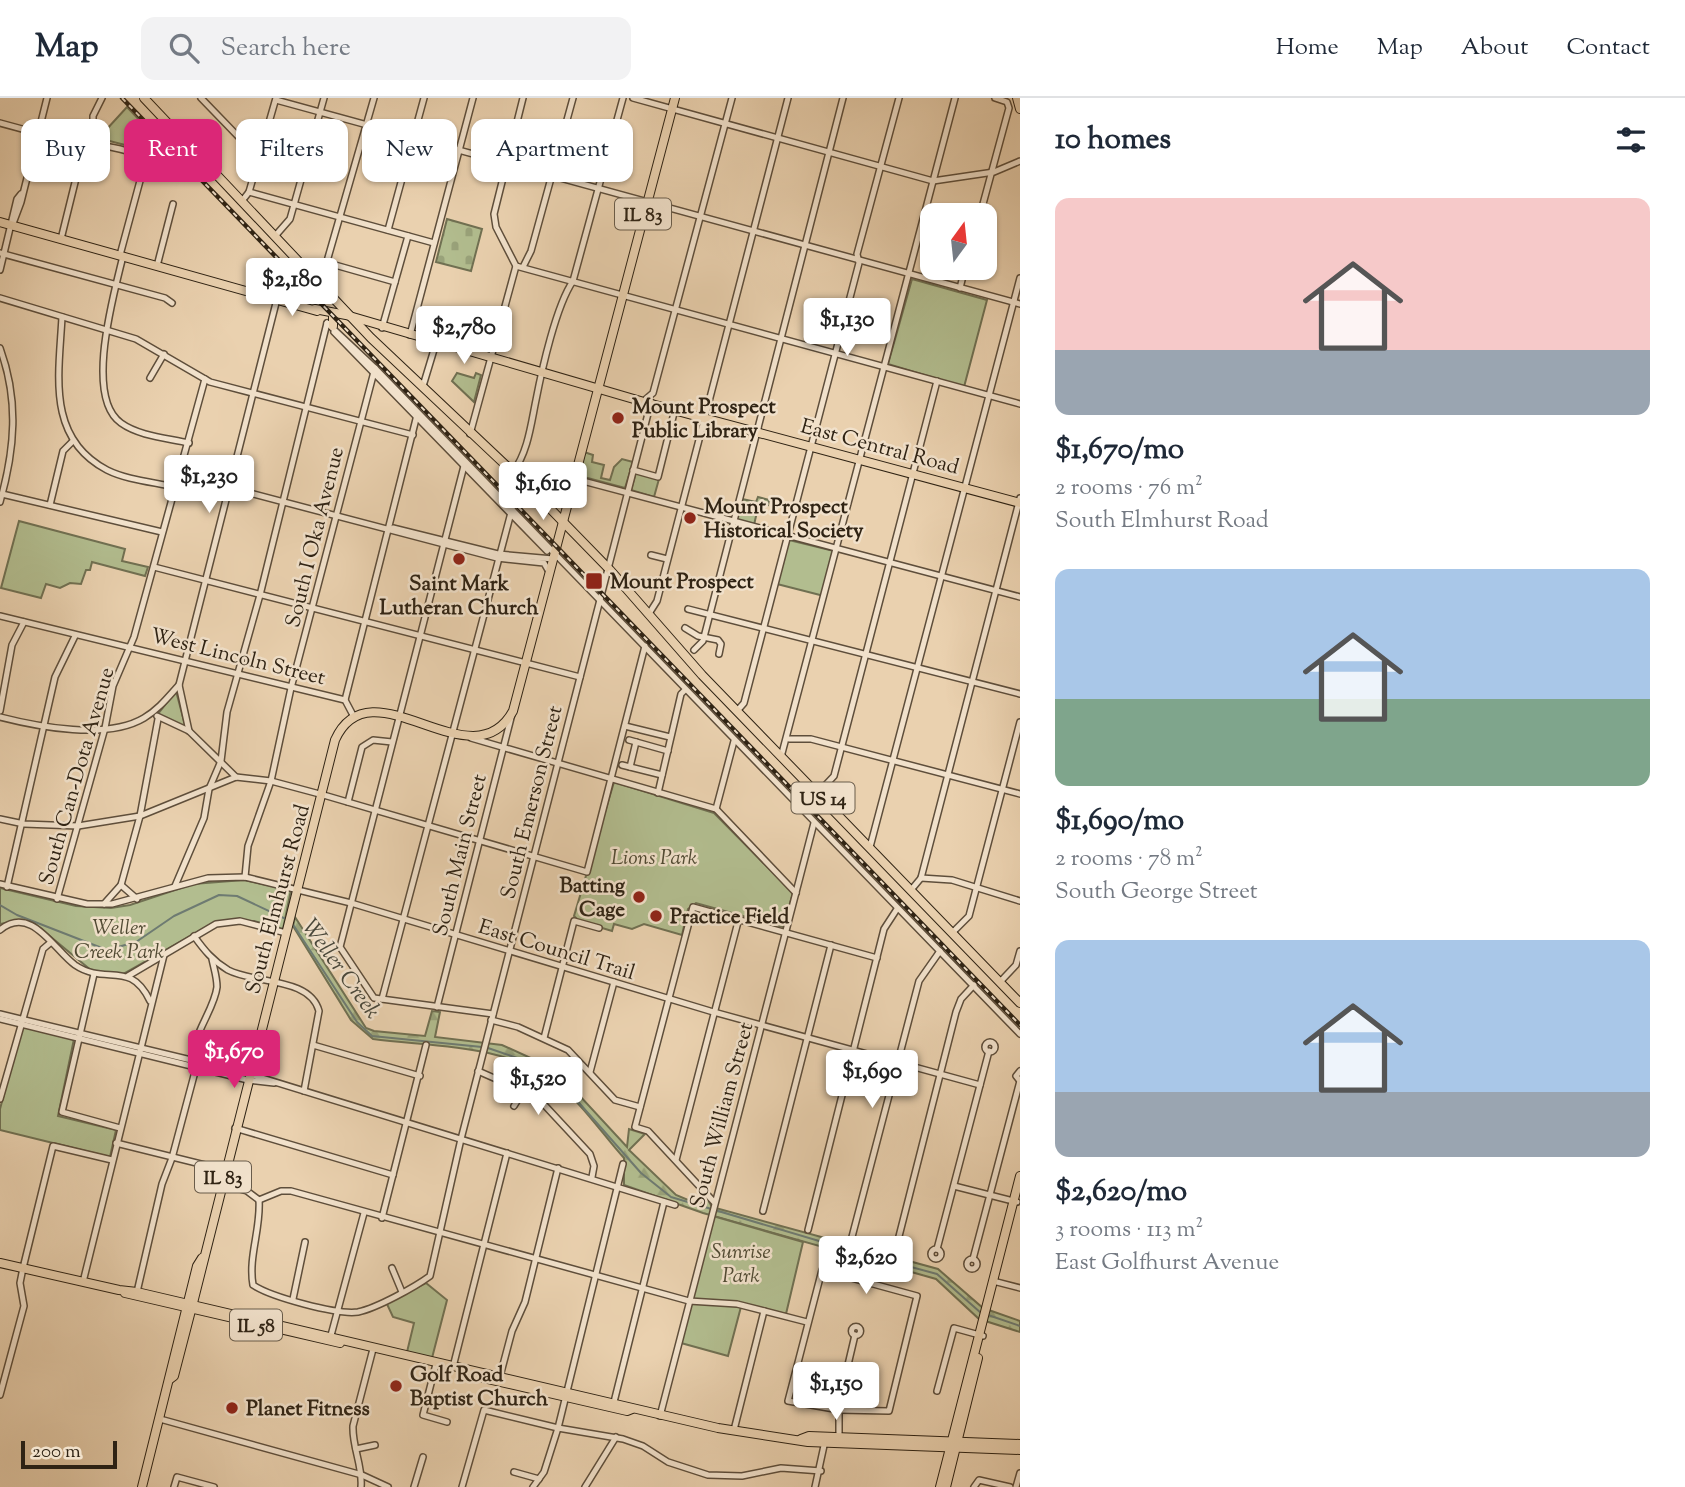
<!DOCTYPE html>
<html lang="en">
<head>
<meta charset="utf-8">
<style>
	body { margin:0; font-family:"Sorts Mill Goudy",serif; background:#f2f2f3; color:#1f2937; height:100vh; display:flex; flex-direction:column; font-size:26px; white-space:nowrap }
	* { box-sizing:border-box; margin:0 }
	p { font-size:23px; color:#747a83 }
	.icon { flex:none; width:38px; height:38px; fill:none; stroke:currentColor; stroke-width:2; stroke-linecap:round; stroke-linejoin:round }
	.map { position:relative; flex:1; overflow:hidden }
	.panel { display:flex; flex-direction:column; background:#fff; width:665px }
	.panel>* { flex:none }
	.guide { position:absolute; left:21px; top:21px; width:665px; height:63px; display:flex; gap:14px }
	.needle { width:46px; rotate:15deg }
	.controls { position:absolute; left:920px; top:105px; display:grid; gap:14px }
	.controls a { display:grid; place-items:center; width:77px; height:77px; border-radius:14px; background:#fff; box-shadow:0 2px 5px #0004; font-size:35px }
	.scale { position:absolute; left:21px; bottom:18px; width:96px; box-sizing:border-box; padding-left:7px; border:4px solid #2f2314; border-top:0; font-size:19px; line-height:24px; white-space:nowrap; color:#2f2314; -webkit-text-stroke:5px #f1e1cb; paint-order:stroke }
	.price { position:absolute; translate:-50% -60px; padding:0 16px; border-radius:7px; background:#fff; color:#222; font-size:23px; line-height:46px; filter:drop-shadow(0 2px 4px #0008) }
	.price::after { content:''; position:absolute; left:50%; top:42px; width:21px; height:16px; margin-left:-10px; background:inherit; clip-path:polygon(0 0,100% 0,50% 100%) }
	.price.selected { background:#db2777; color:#fff }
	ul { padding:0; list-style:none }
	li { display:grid; align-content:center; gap:14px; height:371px; padding:0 35px }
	li span { display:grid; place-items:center; height:217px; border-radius:14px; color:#555 }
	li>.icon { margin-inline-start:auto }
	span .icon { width:126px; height:126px; fill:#fffc; stroke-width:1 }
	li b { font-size:30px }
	h2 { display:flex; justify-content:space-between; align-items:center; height:84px; padding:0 35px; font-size:30px }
	.pill { padding:0 24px; border-radius:14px; background:#fff; box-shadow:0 2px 5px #0004; font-size:24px; line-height:63px }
	.pill.selected { background:#db2777; color:#fff }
	header { display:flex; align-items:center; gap:42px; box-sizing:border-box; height:98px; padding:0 35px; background:#fff; border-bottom:2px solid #e0e1e3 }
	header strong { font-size:33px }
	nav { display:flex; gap:38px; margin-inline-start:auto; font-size:24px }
	.search { width:490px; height:63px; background:#f2f2f3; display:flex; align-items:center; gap:18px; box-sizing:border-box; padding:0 24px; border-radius:14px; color:#747a83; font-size:26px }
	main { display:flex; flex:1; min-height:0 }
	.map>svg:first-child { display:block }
	.forest { fill:url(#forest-firs); stroke:#707052; stroke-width:2 }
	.cemetery { fill:url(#cemetery-stones); stroke:#707052; stroke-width:2 }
	.park { fill:#b2bd8f; stroke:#707052; stroke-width:2 }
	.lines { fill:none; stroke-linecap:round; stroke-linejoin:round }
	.stream { stroke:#6e7b72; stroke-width:2 }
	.minor-casing { stroke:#5e4e3b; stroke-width:8 }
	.major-casing { stroke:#2f2314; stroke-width:10 }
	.minor { stroke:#f1e1cb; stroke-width:5 }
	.major { stroke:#ead1af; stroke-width:8 }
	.rail-casing { stroke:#2f2314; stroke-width:4.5 }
	.rail { stroke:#f1e1cb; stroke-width:2; stroke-dasharray:5; stroke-linecap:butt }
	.poi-dot { fill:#8f2418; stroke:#f1e1cb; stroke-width:2.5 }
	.labels { text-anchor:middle; stroke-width:5; stroke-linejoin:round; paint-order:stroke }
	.shield { fill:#f1e1cb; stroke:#695c4b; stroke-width:2 }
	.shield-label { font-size:19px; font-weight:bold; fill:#2f2314 }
	.poi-label { font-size:21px; font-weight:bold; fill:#2f2314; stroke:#f1e1cb; text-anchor:start }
	.street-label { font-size:21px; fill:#2f2314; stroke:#f1e1cb }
	.park-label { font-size:21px; font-style:italic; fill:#504a33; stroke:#f1e1cb }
	.water-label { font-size:23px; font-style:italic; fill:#49483b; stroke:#f1e1cb }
</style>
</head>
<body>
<header>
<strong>Map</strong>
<div class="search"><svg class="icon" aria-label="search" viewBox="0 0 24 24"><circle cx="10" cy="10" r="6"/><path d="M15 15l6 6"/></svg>Search here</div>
<nav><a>Home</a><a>Map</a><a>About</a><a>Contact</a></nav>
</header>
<main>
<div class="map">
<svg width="1020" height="1389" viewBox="0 0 1020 1389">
	<defs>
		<pattern id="forest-firs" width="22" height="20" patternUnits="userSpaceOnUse" patternTransform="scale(1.75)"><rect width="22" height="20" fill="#b2bd8f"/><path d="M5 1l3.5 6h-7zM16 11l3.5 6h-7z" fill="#99a27a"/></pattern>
		<pattern id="cemetery-stones" width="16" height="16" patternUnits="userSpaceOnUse" patternTransform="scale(1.75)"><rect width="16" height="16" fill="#b2bd8f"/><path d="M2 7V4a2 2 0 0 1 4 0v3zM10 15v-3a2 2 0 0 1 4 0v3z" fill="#99a27a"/></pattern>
	</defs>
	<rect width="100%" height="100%" fill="#ead1af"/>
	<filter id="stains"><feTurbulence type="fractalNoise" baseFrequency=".00286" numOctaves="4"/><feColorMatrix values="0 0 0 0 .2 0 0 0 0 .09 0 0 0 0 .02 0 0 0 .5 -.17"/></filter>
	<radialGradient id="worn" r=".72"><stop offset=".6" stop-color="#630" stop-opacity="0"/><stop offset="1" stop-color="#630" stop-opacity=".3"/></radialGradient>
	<path class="forest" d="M 295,819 L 366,930 L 374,933 L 425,938 L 432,913 L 440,914 L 435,939 L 502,947 L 555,971 L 627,1049 L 629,1031 L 645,1036 L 629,1052 L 676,1097 L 700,1107 L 707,1100 L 712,1109 L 938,1171 L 983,1210 L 1020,1223 L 1020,1234 L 979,1221 L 936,1181 L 703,1115 L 624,1087 L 624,1060 C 602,1036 581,1003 554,984 C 502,945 434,949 373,941 L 351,922 L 293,828 Z"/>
	<polygon class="cemetery" points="447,121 482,131 471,173 436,164"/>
	<g class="park">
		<polygon points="127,9 147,30 142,34 133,33 125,47 98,40 95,34 100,26 106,32"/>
		<polygon points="912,181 987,202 964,289 888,266"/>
		<polygon points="457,275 474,280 476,275 481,277 474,304 452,283"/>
		<polygon points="584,354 593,357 592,364 604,367 601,380 610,382 614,369 622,361 633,364 625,390 580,378"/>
		<polygon points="636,374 659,381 654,399 631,392"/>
		<polygon points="758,399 769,402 768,407 759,405 754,427 737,422 742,401 756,404"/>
		<polygon points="19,423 125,451 122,463 148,469 145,478 92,464 90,472 86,472 81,486 70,485 60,490 46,486 41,500 1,490"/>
		<polygon points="789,442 834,453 824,498 777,486"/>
		<polygon points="176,593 185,627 184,629 158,616"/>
		<polygon points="614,684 714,715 793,795 783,829 696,805 688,811 682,837 644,826 632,831 614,826 612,833 579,823 574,818"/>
		<polygon points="244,782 291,792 283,831 254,823 217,823 123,876 92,873 35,826 20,822 0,826 0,790 76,808 111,810 130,807 193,786"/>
		<polygon points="22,928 74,941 58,1018 116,1032 110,1059 0,1032 0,1011"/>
		<polygon points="713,1118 803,1144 786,1216 742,1205 728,1258 681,1245"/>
		<polygon points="426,1185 447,1202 432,1260 407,1254 414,1225 393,1219 386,1204"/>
	</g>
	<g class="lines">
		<g class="stream">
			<polyline points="0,807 17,817 107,852 136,844 174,818 219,797 237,798 288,822"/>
			<polyline points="292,825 357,924 372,938 482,949"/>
			<polyline points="488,950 523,962 557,980 641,1075 671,1099 846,1151"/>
			<polyline points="852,1153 937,1176 981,1215"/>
			<polyline points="988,1217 1020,1228"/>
		</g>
		<defs>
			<g id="minor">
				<path d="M 102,0 L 93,18 L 93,43 C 108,53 137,47 144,68 L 120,157"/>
				<polyline points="201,0 258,59"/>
				<polyline points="523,0 494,116 496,129 516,168 1020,306"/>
				<polyline points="633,0 933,83 994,74 1020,63"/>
				<polyline points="276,2 1020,206"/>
				<polyline points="0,25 59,41"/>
				<polyline points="249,94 434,145"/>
				<polyline points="242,103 249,94 276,0"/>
				<polyline points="980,117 1009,10 1007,4 995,0"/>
				<polyline points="12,128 21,104 47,0"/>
				<polyline points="388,132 424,0"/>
				<polyline points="276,137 290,121 324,0"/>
				<polyline points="61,141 83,52 93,43"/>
				<polyline points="0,155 165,200 172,205"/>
				<path d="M 123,158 C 114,196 84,299 121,325 C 139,338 167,340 189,345"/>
				<polyline points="328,165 395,184"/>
				<polyline points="157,168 173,106"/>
				<polyline points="523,169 531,153 573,0"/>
				<polyline points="0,172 17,101 21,96"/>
				<polyline points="321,184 374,0"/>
				<polyline points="324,188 328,165"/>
				<polyline points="960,190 965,170"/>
				<polyline points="0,200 136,241 210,284 413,337"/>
				<path d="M 62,219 C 59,276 46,340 107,372 C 127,382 153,384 175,389"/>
				<polyline points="327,225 375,270 1020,936"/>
				<polyline points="382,230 408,138"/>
				<polyline points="334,234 547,453"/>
				<polyline points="410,237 473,0"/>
				<path d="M 0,250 C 19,302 15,351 0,404"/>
				<polyline points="150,280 164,256"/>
				<polyline points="423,288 436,245"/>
				<polyline points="646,301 653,295 732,0"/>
				<polyline points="470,336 516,168"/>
				<polyline points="465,364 340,849 374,900 493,916"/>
				<polyline points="633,372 658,379 675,311"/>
				<path d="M 513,374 C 528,354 531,326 536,302 C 542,271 556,208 573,183 L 623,0"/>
				<polyline points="549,374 1020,499"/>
				<polyline points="181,377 497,460 544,465 548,472"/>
				<polyline points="2,396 162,434"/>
				<polyline points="50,407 63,353 72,344"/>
				<polyline points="393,430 498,456 553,461"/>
				<polyline points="651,457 667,461"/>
				<polyline points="154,469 580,579"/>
				<polyline points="688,511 1020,596"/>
				<polyline points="650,514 657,503 788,0"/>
				<polyline points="0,518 345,602 354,619"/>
				<polyline points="685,530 698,538 718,542 721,546 719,556"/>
				<polyline points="694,552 703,543 843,0"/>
				<polyline points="345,602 417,317"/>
				<polyline points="0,613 12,547 24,524"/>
				<polyline points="737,613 744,605 859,165 857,156 899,0"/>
				<polyline points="157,618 189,633 236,679"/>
				<path d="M 0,619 C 39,629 107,642 144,620 C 159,611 168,599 179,587"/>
				<polyline points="625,628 670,639"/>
				<polyline points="189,633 179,587 277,201"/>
				<polyline points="471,640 716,711 796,795"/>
				<polyline points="789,641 811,641 1020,696"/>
				<polyline points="629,642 668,653"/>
				<polyline points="781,659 955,0"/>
				<polyline points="622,667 662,677"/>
				<polyline points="630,669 636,644"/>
				<polyline points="658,695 681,596 685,592"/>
				<polyline points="818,695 834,678 937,283"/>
				<polyline points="348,704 362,649 373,642 392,644"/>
				<polyline points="716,711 734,643"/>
				<polyline points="0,721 24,726 78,728 140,718 236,679 271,683 327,698 587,774 645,548"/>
				<polyline points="870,749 1020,180"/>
				<polyline points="245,779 248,748 271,683 291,590 375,270"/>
				<polyline points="921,780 952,782 1020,803"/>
				<polyline points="0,786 87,806 112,806 208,780 245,779 351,805 710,913 980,987"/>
				<polyline points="121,787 137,801"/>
				<polyline points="175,788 204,720 209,691 221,663 227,614 260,497 327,225"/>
				<polyline points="7,789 55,579 75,538"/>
				<polyline points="911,792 921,780 1020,400"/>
				<polyline points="57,801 105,630 113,588 134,539 205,281"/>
				<polyline points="104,806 121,787 140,718 158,621"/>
				<path d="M 0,832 C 31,806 54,852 75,867 C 106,888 130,861 150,903"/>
				<polyline points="952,835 969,818 1020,624"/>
				<path d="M 194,838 C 204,852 213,863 228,872 C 254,886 310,879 319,913 L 304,993"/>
				<polyline points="94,876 62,1014 120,1030"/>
				<polyline points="128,878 216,826 240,823 286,835"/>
				<polyline points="1000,884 1016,867 1020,853"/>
				<polyline points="382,901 512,411"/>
				<polyline points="437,909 512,616"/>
				<polyline points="0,916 249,976 675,1107"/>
				<polyline points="0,921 248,982 274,985"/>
				<polyline points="491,922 518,929 568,952 615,1002 640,1009"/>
				<polyline points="544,940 574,823 599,830"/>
				<circle cx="990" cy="949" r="5"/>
				<polyline points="313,947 420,978"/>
				<polyline points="478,973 537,999 590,1056 594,1068 592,1079"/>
				<polyline points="1020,973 1016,978 1020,983"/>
				<polyline points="590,974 614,884"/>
				<polyline points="0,1001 43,851 50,845"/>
				<polyline points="514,1008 524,992"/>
				<polyline points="235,1030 393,1077"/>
				<polyline points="116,1045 225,1072"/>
				<polyline points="676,1062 739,820"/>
				<polyline points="221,1086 247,1093 259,1102"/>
				<polyline points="954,1088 1017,1104"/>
				<path d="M 259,1102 C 261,1131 248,1159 253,1187 C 271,1199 337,1217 358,1214 C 377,1210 415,1189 430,1178 L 461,1041 L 651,304"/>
				<polyline points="259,1102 281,1093 291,1093 689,1203 737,1206 807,1224"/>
				<polyline points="714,1104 648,1033 635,1029 693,809 877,860"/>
				<polyline points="763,1113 831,847"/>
				<polyline points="382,1120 426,947"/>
				<polyline points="808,1132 884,831 897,811"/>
				<polyline points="937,1151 989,953"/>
				<circle cx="936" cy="1156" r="5"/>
				<polyline points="895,1154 956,914 961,901 974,887"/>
				<polyline points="973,1161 1020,983"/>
				<circle cx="972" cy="1166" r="5"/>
				<polyline points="392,1170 402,1194"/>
				<polygon points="822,1172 917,1198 889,1313 840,1312 788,1303"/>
				<polyline points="842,1177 919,883 940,853"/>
				<polyline points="993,1183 1020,1190"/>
				<polyline points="83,1184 164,857"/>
				<path d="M 137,1194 L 162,1086 L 172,1060 L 196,970 C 185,944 214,915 217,889 C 217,879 214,871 212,861"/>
				<polyline points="293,1201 305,1144"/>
				<circle cx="856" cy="1233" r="4.5"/>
				<polyline points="330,1241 364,1115"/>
				<polyline points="436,1266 423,1317 447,1324"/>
				<polyline points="453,1269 507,1055"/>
				<polyline points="499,1282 512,1233 525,1204 558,1070"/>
				<polyline points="937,1293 954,1230 983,1238"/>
				<polyline points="0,1297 24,1208 20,1185 23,1170 53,1048 112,1062"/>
				<polyline points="614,1304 664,1104"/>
				<polyline points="660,1318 814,725"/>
				<polyline points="160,1321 362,1377 388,1389"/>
				<polyline points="734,1332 764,1213"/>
				<polyline points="839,1340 839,1305 855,1237"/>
				<polyline points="356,1351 375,1347"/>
				<polyline points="514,1374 539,1381"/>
				<polyline points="174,1389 177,1379 214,1389"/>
				<path d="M 361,1389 C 363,1368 352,1349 353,1328 L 373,1251"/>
				<polyline points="414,1389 423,1359"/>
				<polyline points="462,1389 484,1312 558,1330 623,1341 643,1348 668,1364 708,1377 742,1378 781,1370 821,1373"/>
				<polyline points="533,1389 544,1374 558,1330 623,1066"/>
				<polyline points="585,1389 616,1339"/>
				<polyline points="815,1389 825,1343"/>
				<polyline points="974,1389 979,1382 1010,1389"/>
				<polyline points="1016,1389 1020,1375"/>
			</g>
			<g id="major">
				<polyline points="144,0 371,240 530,390 610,472 702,577 1020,905"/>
				<polyline points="1017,0 1020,11"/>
				<polyline points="0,124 317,213"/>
				<polyline points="315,211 346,217 644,304 1020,405"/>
				<polyline points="333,228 333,219"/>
				<polyline points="0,1165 119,1192 137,1194 718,1330 808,1344 1020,1352"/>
				<polyline points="125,1195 340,1245"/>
				<polyline points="474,1275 483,1280 627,1313 632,1311"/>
				<path d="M 170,1281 L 174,1278 L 194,1201 L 335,642 C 371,562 472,688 513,613 L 675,0"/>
				<polyline points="801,1341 809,1338 1020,1346"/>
				<polyline points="142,1389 197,1168 202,1160"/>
				<polyline points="940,1389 1020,1078"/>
				<polyline points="946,1389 978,1260"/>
			</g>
		</defs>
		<use href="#minor" class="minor-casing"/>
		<use href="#major" class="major-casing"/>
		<use href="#minor" class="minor"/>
		<use href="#major" class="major"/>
		<defs>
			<polyline id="rail" points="122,0 1020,927"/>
		</defs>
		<use href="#rail" class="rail-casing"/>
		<use href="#rail" class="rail"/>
	</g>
	<g class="poi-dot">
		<circle cx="618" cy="320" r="7"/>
		<circle cx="690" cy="420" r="7"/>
		<circle cx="459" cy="461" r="7"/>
		<rect x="585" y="474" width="18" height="18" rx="3.5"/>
		<circle cx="639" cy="799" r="7"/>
		<circle cx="656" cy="818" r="7"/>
		<circle cx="396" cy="1288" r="7"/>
		<circle cx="232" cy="1310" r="7"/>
	</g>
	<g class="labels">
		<g class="shield">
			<rect x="615" y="100.5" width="56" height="31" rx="5"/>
			<rect x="791.5" y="684.5" width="63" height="31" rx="5"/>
			<rect x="195" y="1063.5" width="56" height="31" rx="5"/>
			<rect x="230" y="1211.5" width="52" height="31" rx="5"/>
		</g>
		<g class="shield-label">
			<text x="643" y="123">IL 83</text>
			<text x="823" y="707">US 14</text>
			<text x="223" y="1086">IL 83</text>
			<text x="256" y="1234">IL 58</text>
		</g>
		<g class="poi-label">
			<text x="632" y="315">Mount Prospect<tspan x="632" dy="24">Public Library</tspan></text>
			<text x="704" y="415">Mount Prospect<tspan x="704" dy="24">Historical Society</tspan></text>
			<text x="610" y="490">Mount Prospect</text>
			<text x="459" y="492" text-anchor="middle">Saint Mark<tspan x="459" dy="24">Lutheran Church</tspan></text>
			<text x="625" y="794" text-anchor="end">Batting<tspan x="625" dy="24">Cage</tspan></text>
			<text x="670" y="825">Practice Field</text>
			<text x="410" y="1283">Golf Road<tspan x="410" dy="24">Baptist Church</tspan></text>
			<text x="246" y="1317">Planet Fitness</text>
		</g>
		<g class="street-label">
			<text transform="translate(880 348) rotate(15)" y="7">East Central Road</text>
			<text transform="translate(314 439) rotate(-76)" y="7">South I Oka Avenue</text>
			<text transform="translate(238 558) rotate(14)" y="7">West Lincoln Street</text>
			<text transform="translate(76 678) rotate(-74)" y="7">South Can-Dota Avenue</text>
			<text transform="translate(531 704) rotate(-76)" y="7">South Emerson Street</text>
			<text transform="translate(459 757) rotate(-76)" y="7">South Main Street</text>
			<text transform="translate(277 801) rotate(-75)" y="7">South Elmhurst Road</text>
			<text transform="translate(557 851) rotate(17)" y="7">East Council Trail</text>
			<text transform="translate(721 1017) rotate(-75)" y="7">South William Street</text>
		</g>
		<g class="park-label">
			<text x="654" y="766">Lions Park</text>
			<text x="119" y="836">Weller<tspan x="119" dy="24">Creek Park</tspan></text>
			<text x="741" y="1160">Sunrise<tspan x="741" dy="24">Park</tspan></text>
		</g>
		<g class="water-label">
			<text transform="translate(342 870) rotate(54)" y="8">Weller Creek</text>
		</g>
	</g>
	<rect width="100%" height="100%" filter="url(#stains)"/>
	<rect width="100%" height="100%" fill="url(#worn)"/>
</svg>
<div class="controls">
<a><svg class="needle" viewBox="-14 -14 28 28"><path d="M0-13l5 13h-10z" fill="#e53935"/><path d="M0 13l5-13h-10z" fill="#747a83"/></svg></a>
</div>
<div class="scale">200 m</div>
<b class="price" style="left:292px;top:220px">$2,180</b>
<b class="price" style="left:847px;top:260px">$1,130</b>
<b class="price" style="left:464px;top:268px">$2,780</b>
<b class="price" style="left:209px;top:417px">$1,230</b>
<b class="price" style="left:543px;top:424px">$1,610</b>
<b class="price selected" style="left:234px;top:992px">$1,670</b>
<b class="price" style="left:872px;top:1012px">$1,690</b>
<b class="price" style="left:538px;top:1019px">$1,520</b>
<b class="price" style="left:866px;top:1198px">$2,620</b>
<b class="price" style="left:836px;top:1324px">$1,150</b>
<div class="guide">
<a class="pill">Buy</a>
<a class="pill selected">Rent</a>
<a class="pill">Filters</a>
<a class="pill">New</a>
<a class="pill">Apartment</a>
</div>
</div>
<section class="panel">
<h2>10 homes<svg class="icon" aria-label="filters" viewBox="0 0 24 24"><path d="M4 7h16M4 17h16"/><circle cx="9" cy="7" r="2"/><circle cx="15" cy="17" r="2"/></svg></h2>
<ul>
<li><span style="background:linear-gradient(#f6c9c9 70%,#9aa5b1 0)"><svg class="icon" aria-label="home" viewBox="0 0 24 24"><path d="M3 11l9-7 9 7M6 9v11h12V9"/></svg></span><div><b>$1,670/mo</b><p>2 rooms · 76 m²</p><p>South Elmhurst Road</p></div></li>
<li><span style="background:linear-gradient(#a9c7e8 60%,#7fa58c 0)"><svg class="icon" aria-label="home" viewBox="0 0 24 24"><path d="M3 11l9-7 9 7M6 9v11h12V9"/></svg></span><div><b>$1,690/mo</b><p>2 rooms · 78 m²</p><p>South George Street</p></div></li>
<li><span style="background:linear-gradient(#a9c7e8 70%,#9aa5b1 0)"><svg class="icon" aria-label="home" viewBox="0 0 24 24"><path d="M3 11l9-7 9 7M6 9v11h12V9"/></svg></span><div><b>$2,620/mo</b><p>3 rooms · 113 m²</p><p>East Golfhurst Avenue</p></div></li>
</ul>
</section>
</main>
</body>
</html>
